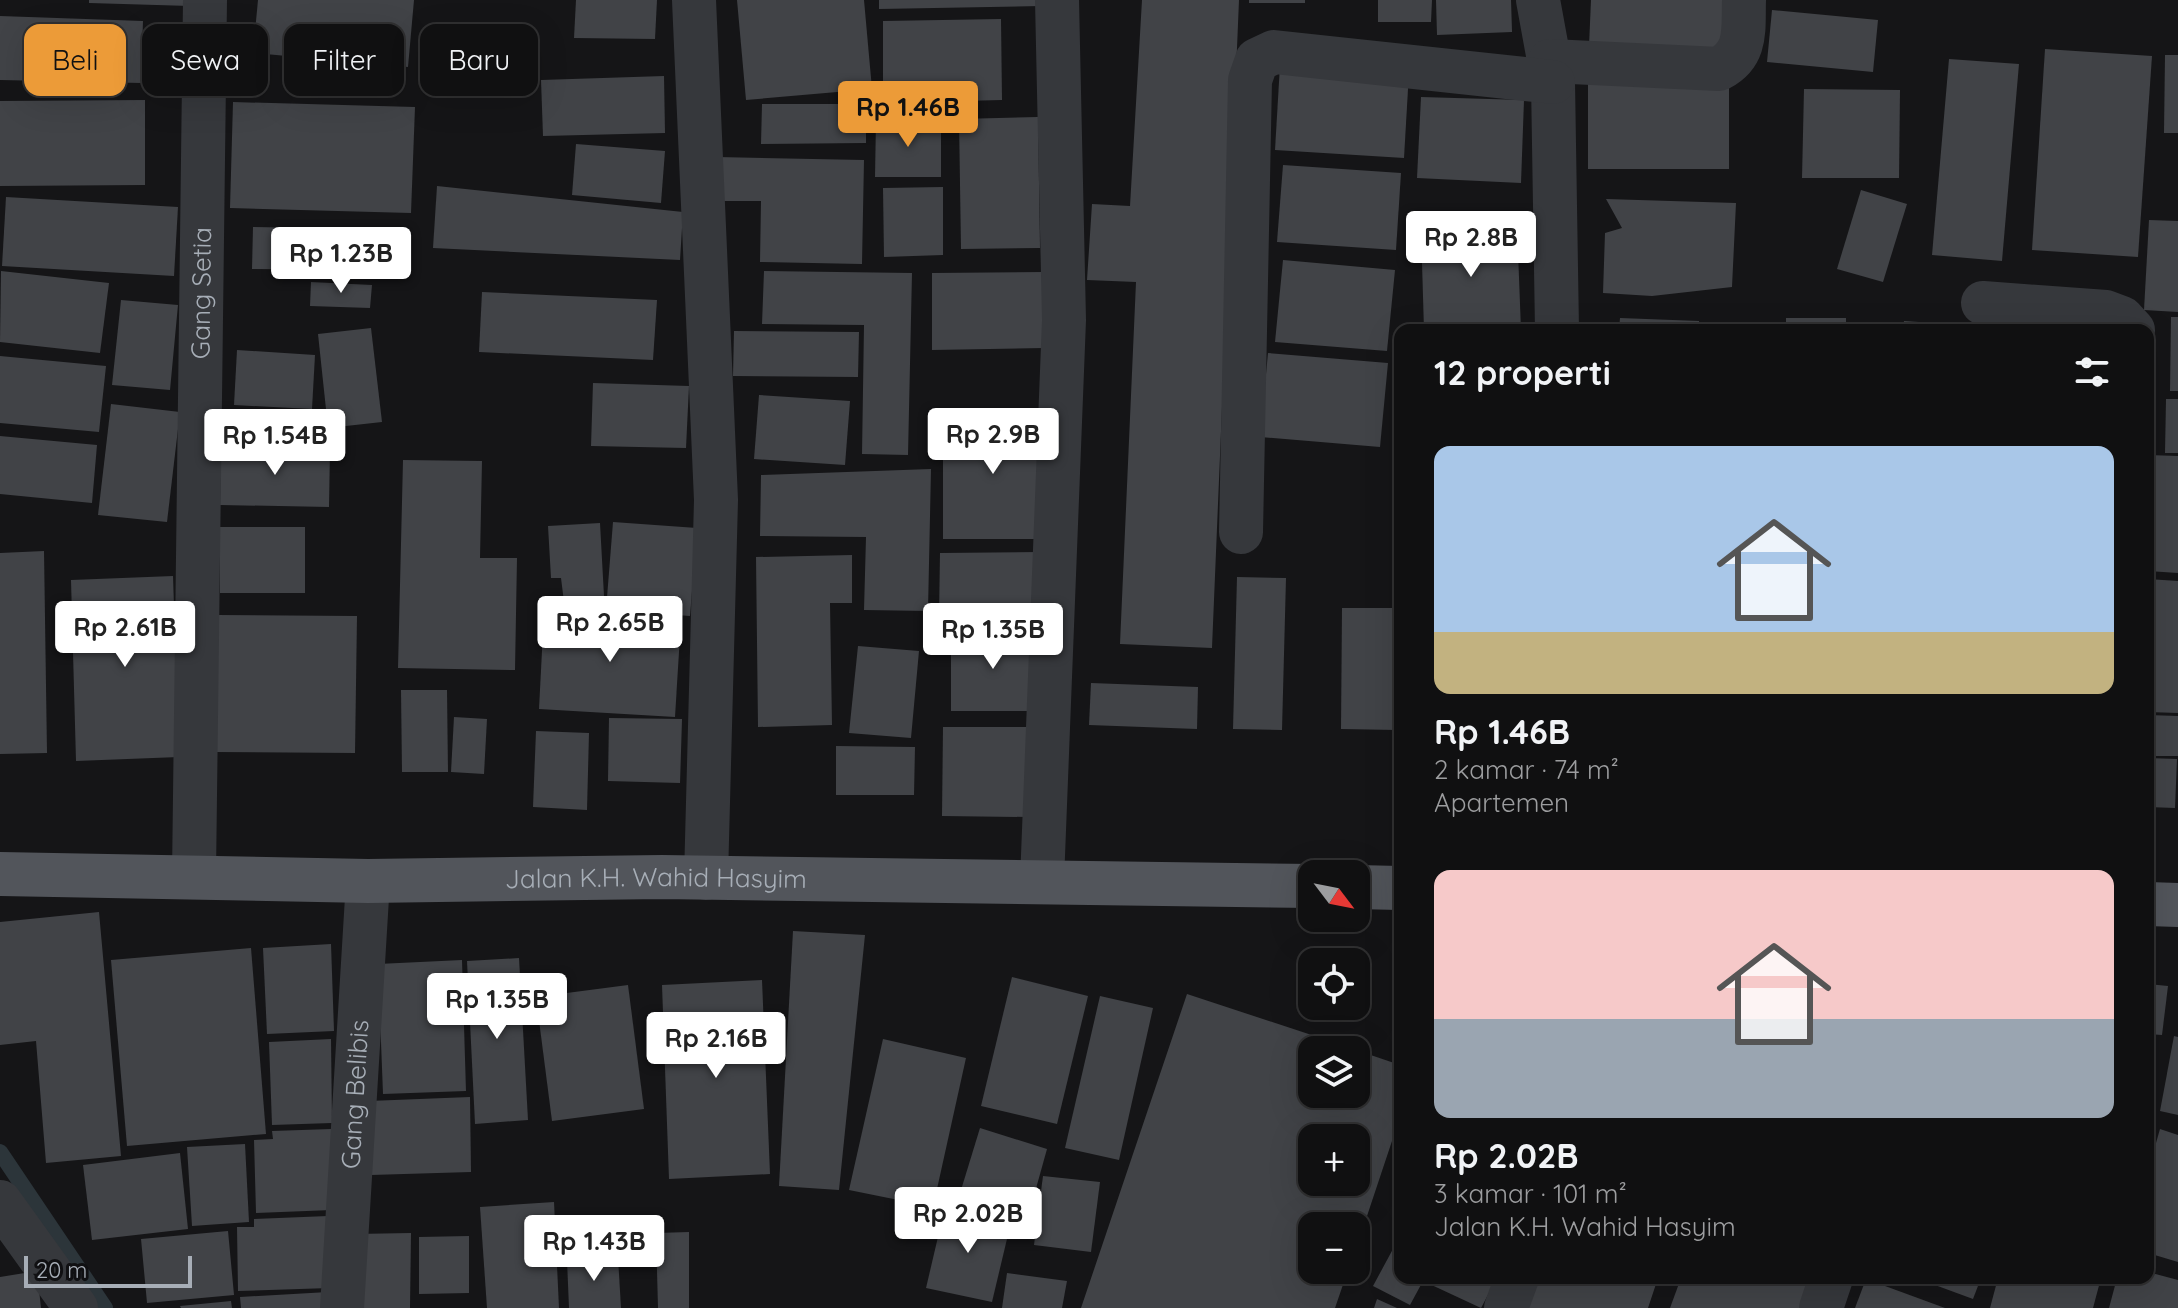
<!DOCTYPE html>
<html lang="id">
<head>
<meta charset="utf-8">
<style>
	body { margin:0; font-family:Quicksand,sans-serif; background:#19191a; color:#f1f3f6; height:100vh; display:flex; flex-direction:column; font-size:30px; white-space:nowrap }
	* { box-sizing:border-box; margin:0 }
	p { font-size:26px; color:#9c9d9f }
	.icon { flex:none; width:44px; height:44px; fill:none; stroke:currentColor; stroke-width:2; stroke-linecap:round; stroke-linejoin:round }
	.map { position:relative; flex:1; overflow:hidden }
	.sheet { position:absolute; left:1394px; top:324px; width:760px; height:960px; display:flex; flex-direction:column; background:#101011; border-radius:16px; box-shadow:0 8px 32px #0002,0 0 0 2px #303031 }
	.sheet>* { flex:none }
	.banner { position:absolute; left:24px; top:24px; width:760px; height:72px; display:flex; gap:16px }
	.needle { width:52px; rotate:122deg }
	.fabs { position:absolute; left:1298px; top:860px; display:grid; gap:16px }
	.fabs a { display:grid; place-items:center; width:72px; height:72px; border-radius:16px; background:#101011; box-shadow:0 8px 32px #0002,0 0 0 2px #303031; font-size:40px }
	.scale { position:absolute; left:24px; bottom:20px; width:168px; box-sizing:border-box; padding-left:8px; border:4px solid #a7aeb7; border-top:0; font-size:22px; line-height:28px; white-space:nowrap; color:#a7aeb7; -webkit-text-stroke:6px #101012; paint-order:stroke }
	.price { position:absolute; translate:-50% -68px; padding:0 18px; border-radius:8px; background:#fff; color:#222; font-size:26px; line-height:52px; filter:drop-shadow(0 2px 4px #0008) }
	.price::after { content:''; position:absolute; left:50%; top:48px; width:24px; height:18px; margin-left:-12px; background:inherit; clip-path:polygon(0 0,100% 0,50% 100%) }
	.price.active { background:#ec9b38; color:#111 }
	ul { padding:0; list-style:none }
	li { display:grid; align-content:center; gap:16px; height:424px; padding:0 40px }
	li span { display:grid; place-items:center; height:248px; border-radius:16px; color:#555 }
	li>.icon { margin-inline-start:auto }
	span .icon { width:144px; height:144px; fill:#fffc; stroke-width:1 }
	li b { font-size:34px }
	h2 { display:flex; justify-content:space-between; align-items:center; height:96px; padding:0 40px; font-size:34px }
	.tag { padding:0 28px; border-radius:16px; background:#101011; box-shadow:0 8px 32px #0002,0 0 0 2px #303031; font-size:28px; line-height:72px }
	.tag.active { background:#ec9b38; color:#111 }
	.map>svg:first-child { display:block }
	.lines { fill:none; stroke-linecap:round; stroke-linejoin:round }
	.stream { stroke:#2c353a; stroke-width:16 }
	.building { fill:#414347; fill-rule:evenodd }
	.minor { stroke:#36383c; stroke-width:44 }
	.primary { stroke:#52555b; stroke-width:44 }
	.labels { text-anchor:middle; stroke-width:7; stroke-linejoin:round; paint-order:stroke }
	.street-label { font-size:26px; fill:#a7aeb7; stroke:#101012 }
</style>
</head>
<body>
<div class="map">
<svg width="2178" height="1308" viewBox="0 0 2178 1308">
	<rect width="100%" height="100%" fill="#151517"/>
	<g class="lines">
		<polyline class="stream" points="0,1152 105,1308"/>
	</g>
	<g class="building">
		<polygon points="89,0 190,0 190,6 89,3"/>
		<polygon points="258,0 414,0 408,67 253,53"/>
		<polygon points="576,0 657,0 655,39 574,38"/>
		<polygon points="737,0 864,0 872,89 746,100"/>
		<polygon points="879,0 1041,0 1041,6 879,9"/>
		<polygon points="1142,0 1239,0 1212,648 1120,644 1136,282 1087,280 1092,204 1130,206"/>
		<rect x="1249" y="0" width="56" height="3"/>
		<polygon points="1378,0 1432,0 1431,22 1378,22"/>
		<polygon points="1436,0 1511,0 1512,32 1437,35"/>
		<polygon points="1591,0 1733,0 1730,53 1589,46"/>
		<polygon points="1772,10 1878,20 1873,72 1767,62"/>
		<polygon points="0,16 143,21 141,83 0,80"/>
		<polygon points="1001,19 1002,100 883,103 883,21"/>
		<polygon points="2045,49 2152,56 2138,257 2032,250"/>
		<polygon points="2165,55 2178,55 2178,133 2164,133"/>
		<polygon points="1949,59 2019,64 2002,261 1932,255"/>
		<polygon points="1280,65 1409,72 1404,158 1275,150"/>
		<polygon points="664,76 665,133 543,136 541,80"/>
		<polygon points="1729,80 1729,169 1588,169 1588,81"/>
		<polygon points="1804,89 1900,90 1899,178 1802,178"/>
		<polygon points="1421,97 1524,100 1521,183 1417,178"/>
		<polygon points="145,100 145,185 0,186 0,101"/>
		<polygon points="233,102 415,107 411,213 230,208"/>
		<polygon points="762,104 866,104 866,143 761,144"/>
		<polygon points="1038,117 1040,248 961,249 959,119"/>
		<polygon points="876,120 941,120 941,177 875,177"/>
		<polygon points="576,144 665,151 661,203 572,195"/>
		<polygon points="717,157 864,160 862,264 760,262 761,201 717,201"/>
		<polygon points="1283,165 1401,173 1396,250 1277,242"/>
		<polygon points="437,186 683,212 680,260 433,248"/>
		<polygon points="943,187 943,255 884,257 883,188"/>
		<polygon points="1861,190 1907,204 1883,282 1837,269"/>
		<polygon points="6,197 178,207 174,276 2,266"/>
		<polygon points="1606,199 1736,203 1732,287 1652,296 1603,293 1605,233 1622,228"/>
		<polygon points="2149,220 2178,221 2178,312 2144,310"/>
		<polygon points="1517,225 1521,330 1424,330 1421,229"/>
		<polygon points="253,227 365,229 364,270 252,269"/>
		<polygon points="1283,260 1395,270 1387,351 1275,342"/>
		<polygon points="1,271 109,283 100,353 0,342"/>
		<polygon points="764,271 912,273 908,455 862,454 864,325 762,324"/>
		<polygon points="1043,272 1044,348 932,350 932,273"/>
		<polygon points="311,282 372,285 370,308 310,306"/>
		<polygon points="482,292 657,300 653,360 479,352"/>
		<polygon points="121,300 178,305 170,390 112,385"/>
		<polygon points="2171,317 2178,317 2178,391 2170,391"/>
		<polygon points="1620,318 1699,321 1699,330 1619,330"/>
		<rect x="1786" y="318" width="60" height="12"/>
		<polygon points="1904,321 1964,325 1964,330 1903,330"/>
		<polygon points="371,328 382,422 328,428 318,334"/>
		<polygon points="734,331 859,332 858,377 733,376"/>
		<polygon points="237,350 315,355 312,409 234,405"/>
		<polygon points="1268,353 1388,363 1380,447 1260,437"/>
		<polygon points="0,356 106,366 99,432 0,423"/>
		<polygon points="593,383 689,386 686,448 591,446"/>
		<polygon points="759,395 850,401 845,465 754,459"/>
		<polygon points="2166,399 2178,399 2178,453 2165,453"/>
		<polygon points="111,404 180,412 167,522 98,515"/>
		<polygon points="943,414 1044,414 1042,539 943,539"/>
		<rect x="1396" y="423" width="4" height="87"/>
		<polygon points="0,436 97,445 92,503 0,494"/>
		<polygon points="221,447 330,449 329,507 220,505"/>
		<polygon points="2148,455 2178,456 2178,573 2148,571"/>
		<polygon points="403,460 482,461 480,558 517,558 515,670 398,668"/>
		<polygon points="931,469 928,611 864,610 866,537 760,536 761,475"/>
		<polygon points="613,522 697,528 690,616 606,610"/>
		<polygon points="600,523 604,596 564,602 561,578 551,578 548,526"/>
		<rect x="220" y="527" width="85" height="66"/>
		<polygon points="44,551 47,753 0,754 0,553"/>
		<polygon points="1039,552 1038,616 939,616 940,553"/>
		<polygon points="852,555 852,603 830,603 832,725 758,727 756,557"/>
		<polygon points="173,576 179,757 76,761 71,580"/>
		<polygon points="1237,577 1286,578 1282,730 1233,729"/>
		<polygon points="2148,579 2178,581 2178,713 2148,712"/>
		<polygon points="1342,608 1397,608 1397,730 1341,729"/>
		<polygon points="544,612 681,619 675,717 539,709"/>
		<polygon points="217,615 357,616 355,753 214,752"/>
		<polygon points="951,631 1035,631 1034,711 951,711"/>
		<polygon points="858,646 919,651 911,738 849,733"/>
		<polygon points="1091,683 1198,687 1197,729 1089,725"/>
		<polygon points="401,690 447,690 448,772 402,772"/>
		<polygon points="2148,715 2178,716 2178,756 2148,756"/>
		<polygon points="454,717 487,719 484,774 451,772"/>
		<polygon points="609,718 682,719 680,783 608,781"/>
		<polygon points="943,727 1029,727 1028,817 942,816"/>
		<polygon points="536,731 589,733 587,810 533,807"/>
		<polygon points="836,746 915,747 914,795 836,795"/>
		<polygon points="2148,758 2177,759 2175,808 2148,807"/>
		<polygon points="99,912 121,1156 46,1163 36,1041 0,1045 0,922"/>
		<polygon points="793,931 865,935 839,1190 779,1186"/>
		<polygon points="331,944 334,1031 267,1034 263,948"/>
		<polygon points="251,948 266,1134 127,1146 111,960"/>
		<polygon points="519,958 528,1120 475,1124 467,961"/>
		<polygon points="462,960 466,1091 383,1094 378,964"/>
		<polygon points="1012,977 1088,996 1057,1124 981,1106"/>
		<polygon points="762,980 770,1174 669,1179 662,985"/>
		<polygon points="2148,984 2168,986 2162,1035 2148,1034"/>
		<polygon points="628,985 644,1109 552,1121 536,997"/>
		<path d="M 1187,994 L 1354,1049 L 1312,1050 L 1312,1094 L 1356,1094 L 1356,1050 L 1400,1065 L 1400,1117 L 1357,1246 L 1356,1226 L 1312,1226 L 1312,1270 L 1348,1270 L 1335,1308 L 1081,1308 ZM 1312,1138 L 1356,1138 L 1356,1182 L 1312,1182 Z"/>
		<polygon points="1100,996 1153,1008 1119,1160 1065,1148"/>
		<polygon points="2174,1036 2178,1037 2178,1115 2160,1111"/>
		<polygon points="331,1039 332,1123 272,1125 269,1042"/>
		<polygon points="883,1039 966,1058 933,1207 849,1190"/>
		<polygon points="470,1097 471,1172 371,1175 369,1101"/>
		<polygon points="980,1128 1047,1149 1030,1210 961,1190"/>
		<polygon points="331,1129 332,1210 256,1213 254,1140 273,1139 272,1131"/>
		<polygon points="2160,1129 2178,1135 2178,1262 2148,1253 2148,1171"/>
		<polygon points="245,1144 249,1222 192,1226 187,1147"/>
		<polygon points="180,1153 188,1229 92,1240 83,1165"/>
		<polygon points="1043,1176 1100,1182 1091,1252 1034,1245"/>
		<polygon points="554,1202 559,1308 487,1308 480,1207"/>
		<polygon points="945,1207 1011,1222 992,1302 926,1288"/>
		<polygon points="328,1216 330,1288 238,1291 237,1227 254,1227 254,1219"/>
		<polygon points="228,1231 234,1295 147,1303 141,1239"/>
		<polygon points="689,1232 689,1308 658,1308 656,1233"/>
		<polygon points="411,1233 410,1308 354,1308 355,1234"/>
		<polygon points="469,1236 469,1293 419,1294 419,1237"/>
		<polygon points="1400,1236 1400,1278 1497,1278 1481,1308 1423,1281 1410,1305 1373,1286"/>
		<polygon points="618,1257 621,1308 569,1308 567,1260"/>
		<polygon points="37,1271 41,1308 0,1308 0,1277"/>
		<polygon points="2148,1272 2178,1280 2178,1308 2109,1308 2117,1278 2148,1278"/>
		<polygon points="1007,1273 1067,1281 1062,1308 1002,1308"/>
		<polygon points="1539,1278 1650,1278 1657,1281 1648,1308 1527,1308"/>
		<polygon points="1681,1278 1815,1278 1804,1308 1670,1308"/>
		<polygon points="1916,1278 1981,1278 1973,1299"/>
		<polygon points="1998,1278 2101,1278 2093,1308 1990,1308"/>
		<polygon points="1866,1279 1945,1308 1855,1308"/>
		<polygon points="328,1292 329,1308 241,1308 240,1297"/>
		<polygon points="1377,1299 1397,1308 1374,1308"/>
		<polygon points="231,1301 232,1308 181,1308 180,1306"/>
	</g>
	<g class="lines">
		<g class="minor">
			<polyline points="694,0 716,500 706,878"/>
			<polyline points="1538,0 1553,82 1557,330"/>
			<path d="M 1550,61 L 1719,69 C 1748,54 1743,29 1744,0"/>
			<polyline points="1983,303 2106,312 2122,318 2133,330"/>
			<polyline points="1241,532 1250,80 1257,60 1274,52 1553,82"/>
			<path id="s1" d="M 194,875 L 205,0"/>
			<polyline points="1042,881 1064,320 1057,0"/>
			<polyline points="0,1202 76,1308"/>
			<path id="s2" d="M 342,1308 L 368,881"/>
			<polyline points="1506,1308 1517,1278"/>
			<polyline points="1821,1308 1831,1278"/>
		</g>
		<g class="primary">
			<path id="s3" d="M 0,874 L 368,881 L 662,877 L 1312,886"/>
			<polyline points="1356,887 1400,888"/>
			<polyline points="2148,904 2178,905"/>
		</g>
	</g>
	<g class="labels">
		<g class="street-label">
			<text dy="9" stroke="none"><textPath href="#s1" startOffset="582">Gang Setia</textPath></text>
			<text dy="9" stroke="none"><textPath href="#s3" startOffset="656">Jalan K.H. Wahid Hasyim</textPath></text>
			<text dy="9" stroke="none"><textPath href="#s2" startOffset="214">Gang Belibis</textPath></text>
		</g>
	</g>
</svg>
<div class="fabs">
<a><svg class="needle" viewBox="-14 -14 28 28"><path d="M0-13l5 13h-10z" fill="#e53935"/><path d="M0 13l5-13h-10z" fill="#9c9d9f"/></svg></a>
<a><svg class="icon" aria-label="locate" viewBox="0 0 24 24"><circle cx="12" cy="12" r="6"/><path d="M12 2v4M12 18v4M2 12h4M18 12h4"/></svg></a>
<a><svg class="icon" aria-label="layers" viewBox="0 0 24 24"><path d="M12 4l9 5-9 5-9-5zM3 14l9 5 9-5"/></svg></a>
<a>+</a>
<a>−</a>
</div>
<div class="scale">20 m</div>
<b class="price active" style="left:908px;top:149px">Rp 1.46B</b>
<b class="price" style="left:1471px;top:279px">Rp 2.8B</b>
<b class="price" style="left:341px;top:295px">Rp 1.23B</b>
<b class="price" style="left:993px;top:476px">Rp 2.9B</b>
<b class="price" style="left:275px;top:477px">Rp 1.54B</b>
<b class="price" style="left:610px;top:664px">Rp 2.65B</b>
<b class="price" style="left:125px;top:669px">Rp 2.61B</b>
<b class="price" style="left:993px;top:671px">Rp 1.35B</b>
<b class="price" style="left:497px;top:1041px">Rp 1.35B</b>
<b class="price" style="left:716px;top:1080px">Rp 2.16B</b>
<b class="price" style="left:968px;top:1255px">Rp 2.02B</b>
<b class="price" style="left:594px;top:1283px">Rp 1.43B</b>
<div class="banner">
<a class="tag active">Beli</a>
<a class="tag">Sewa</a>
<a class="tag">Filter</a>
<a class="tag">Baru</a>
</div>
<section class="sheet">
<h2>12 properti<svg class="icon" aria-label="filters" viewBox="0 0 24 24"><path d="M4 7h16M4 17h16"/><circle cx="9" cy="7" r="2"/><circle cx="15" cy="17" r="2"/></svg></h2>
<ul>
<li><span style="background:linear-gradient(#a9c7e8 75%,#c2b280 0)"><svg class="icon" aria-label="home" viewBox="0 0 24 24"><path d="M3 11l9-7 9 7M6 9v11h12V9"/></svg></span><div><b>Rp 1.46B</b><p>2 kamar · 74 m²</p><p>Apartemen</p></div></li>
<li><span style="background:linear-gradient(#f6c9c9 60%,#9aa5b1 0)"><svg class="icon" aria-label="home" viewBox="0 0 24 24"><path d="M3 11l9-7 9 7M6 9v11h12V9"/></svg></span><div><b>Rp 2.02B</b><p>3 kamar · 101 m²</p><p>Jalan K.H. Wahid Hasyim</p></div></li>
</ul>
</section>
</div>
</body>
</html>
